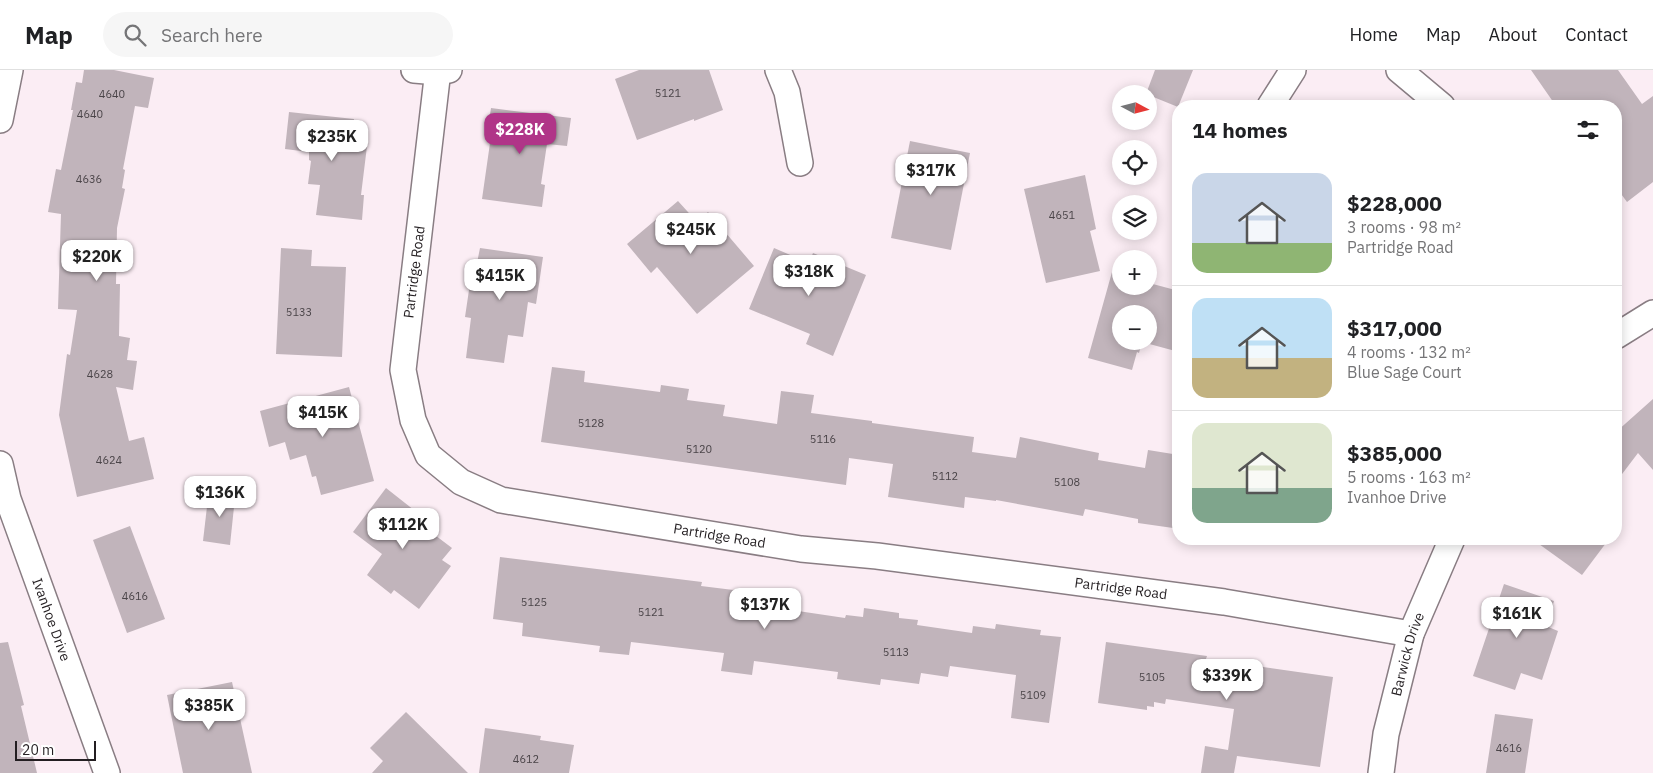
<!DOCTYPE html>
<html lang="en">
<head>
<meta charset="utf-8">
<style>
	body { margin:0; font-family:"IBM Plex Sans",sans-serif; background:#f6f6f6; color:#202124; height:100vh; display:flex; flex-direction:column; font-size:19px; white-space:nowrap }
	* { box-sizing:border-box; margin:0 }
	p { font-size:16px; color:#757577 }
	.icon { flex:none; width:28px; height:28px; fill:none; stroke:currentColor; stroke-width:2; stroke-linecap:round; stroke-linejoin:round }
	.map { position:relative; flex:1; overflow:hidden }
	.drawer { position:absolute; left:1172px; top:30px; width:450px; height:445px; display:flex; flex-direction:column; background:#fff; border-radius:20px; box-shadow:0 2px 12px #0003 }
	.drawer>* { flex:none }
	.needle { width:32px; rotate:97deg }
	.controls { position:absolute; left:1112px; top:15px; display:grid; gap:10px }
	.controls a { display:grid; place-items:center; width:45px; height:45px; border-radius:50%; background:#fff; box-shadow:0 2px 12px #0003; font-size:25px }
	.scale { position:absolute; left:15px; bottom:12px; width:81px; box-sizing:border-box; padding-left:5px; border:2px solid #231e21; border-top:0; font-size:14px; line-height:18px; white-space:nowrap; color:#231e21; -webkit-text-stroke:4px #fff; paint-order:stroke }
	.price { position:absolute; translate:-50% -42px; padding:0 11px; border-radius:10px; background:#fff; color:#222; font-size:16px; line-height:32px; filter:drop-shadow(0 1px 2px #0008) }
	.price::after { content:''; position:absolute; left:50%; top:30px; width:15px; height:11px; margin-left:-8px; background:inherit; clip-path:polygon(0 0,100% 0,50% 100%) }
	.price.current { background:#b03588; color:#fff }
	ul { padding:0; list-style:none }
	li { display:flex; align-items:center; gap:15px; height:125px; padding:0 20px }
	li+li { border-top:1px solid #e0e0e0 }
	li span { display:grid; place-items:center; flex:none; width:140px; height:100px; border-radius:15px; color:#555 }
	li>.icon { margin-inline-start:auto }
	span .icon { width:60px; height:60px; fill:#fffc; stroke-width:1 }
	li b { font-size:21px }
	h2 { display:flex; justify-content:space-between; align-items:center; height:60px; padding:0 20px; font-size:21px }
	header { display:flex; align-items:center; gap:30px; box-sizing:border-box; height:70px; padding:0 25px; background:#fff; border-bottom:1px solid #e0e0e0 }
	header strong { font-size:24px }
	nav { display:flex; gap:28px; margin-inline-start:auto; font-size:18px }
	.search { width:350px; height:45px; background:#f6f6f6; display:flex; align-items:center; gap:12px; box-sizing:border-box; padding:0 18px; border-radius:28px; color:#757577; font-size:19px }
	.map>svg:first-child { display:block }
	.building { fill:#c1b4bb; fill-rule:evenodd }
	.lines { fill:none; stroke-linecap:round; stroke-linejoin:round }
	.minor-casing { stroke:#897d83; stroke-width:28 }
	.minor { stroke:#fff; stroke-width:25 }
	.labels { text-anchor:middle; stroke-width:4; stroke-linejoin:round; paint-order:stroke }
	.number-label { font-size:11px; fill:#4a4448 }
	.street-label { font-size:14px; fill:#231e21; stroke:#fff }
</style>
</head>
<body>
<header>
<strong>Map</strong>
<div class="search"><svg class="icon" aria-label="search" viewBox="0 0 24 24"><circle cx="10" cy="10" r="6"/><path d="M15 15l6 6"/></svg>Search here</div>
<nav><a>Home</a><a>Map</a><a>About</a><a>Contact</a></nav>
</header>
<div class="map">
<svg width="1653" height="703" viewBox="0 0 1653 703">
	<rect width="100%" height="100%" fill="#fbedf4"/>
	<g class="building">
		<polygon points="84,0 114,0 154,8 148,38 135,36 123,99 125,100 122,118 125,119 117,158 116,214 120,214 119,266 130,268 127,290 137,291 133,320 116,317 129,371 144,367 154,409 77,427 59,345 67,284 70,285 77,240 58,239 61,144 48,142 56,99 61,100 73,40 71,40 76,12 82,13"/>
		<polygon points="639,0 709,0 723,40 694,51 694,49 637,70 615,9"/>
		<polygon points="1155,0 1193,0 1178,37 1146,24"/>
		<polygon points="1531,0 1618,0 1642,34 1653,26 1653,112 1627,132 1616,117 1616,36 1556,36"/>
		<polygon points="491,38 571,48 567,76 547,74 541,114 545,115 542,137 482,129 491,66 487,65"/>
		<polygon points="289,42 354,49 352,66 368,68 361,125 364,125 362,150 316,145 320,115 308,114 311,91 309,90 309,82 285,79"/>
		<polygon points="910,71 970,83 951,180 891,168"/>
		<polygon points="1085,105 1096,159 1090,161 1100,201 1046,213 1024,119"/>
		<polygon points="678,131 697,152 708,142 754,196 697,244 657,197 651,203 627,174"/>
		<polygon points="281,178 312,180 311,196 346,197 342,287 276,284"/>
		<polygon points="480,178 543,187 536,234 528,232 523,267 508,265 504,293 466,288 471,248 465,247 473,193 477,193"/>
		<polygon points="774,178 809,193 813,183 866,205 833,286 806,274 810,264 749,239"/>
		<path d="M 1112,202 L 1121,205 L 1121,216 L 1149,216 L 1149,213 L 1179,221 L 1179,282 L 1142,272 L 1139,283 L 1137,282 L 1132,300 L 1088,288 ZM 1121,244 L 1149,244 L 1149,271 L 1121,271 Z"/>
		<polygon points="552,297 585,301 584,312 660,322 661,315 689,319 687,330 725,335 723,346 777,354 781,321 814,325 811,343 872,351 872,353 974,367 972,382 1016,388 1020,367 1099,383 1098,390 1145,398 1148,380 1179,385 1179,455 1173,454 1173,458 1138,453 1138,449 1085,439 1083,446 996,430 996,431 965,427 964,438 888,427 893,394 849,388 846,415 541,372"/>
		<polygon points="349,317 374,411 321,425 316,406 312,407 306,385 290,390 285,372 269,377 260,341"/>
		<polygon points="1653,329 1653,400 1638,383 1616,412 1616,362"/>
		<polygon points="236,418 230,475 203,471 208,428"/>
		<polygon points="386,418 419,444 415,450 452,478 442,490 451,496 419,539 394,520 391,524 367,505 382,484 353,462"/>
		<polygon points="130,456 165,549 127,563 93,470"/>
		<polygon points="1532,469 1609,469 1582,505"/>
		<polygon points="500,487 702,512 701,516 799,528 798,541 845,548 846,545 863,547 864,538 899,543 899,548 918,550 917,555 972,563 973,556 995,559 996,554 1041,560 1040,565 1061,567 1049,653 1011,648 1016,605 950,596 948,607 921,603 919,614 881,609 880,615 837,609 838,602 754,591 752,605 721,601 724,583 631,572 629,585 599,582 600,576 522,566 523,553 493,549"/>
		<polygon points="1504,514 1554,531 1546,556 1558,561 1542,610 1521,603 1515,620 1473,606"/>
		<polygon points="8,572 24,635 21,636 37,703 0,703 0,573"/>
		<polygon points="1106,572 1207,586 1206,589 1333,607 1320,697 1237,686 1234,703 1201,703 1205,676 1228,680 1234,639 1166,629 1165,634 1154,632 1154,637 1147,636 1147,640 1098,633"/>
		<polygon points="232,612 252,703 183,703 167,625"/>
		<polygon points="406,642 468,703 372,703 383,691 370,678"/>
		<polygon points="1495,644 1533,649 1525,703 1486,703"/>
		<polygon points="485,658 541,666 540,670 574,675 569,703 479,703"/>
	</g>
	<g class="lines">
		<defs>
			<g id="minor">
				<polyline points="414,0 438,2 449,0"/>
				<path id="s1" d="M 438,0 L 403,300 L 413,350 L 428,385 L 461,412 L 501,430 L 801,479 L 877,486 L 1224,532 L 1411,564"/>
				<polyline points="778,0 787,22 800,93"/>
				<polyline points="1399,0 1442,36"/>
				<polyline points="1270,36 1293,0"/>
				<polyline points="0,50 10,0"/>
				<polyline points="1616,266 1653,243"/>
				<path id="s2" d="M 0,394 L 8,429 L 107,703"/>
				<path id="s3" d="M 1381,703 L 1386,664 L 1411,564 L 1452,469"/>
			</g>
		</defs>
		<use href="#minor" class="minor-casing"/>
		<use href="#minor" class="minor"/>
	</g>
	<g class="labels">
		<g class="number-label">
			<text x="668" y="27">5121</text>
			<text x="112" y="28">4640</text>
			<text x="90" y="48">4640</text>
			<text x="89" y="113">4636</text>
			<text x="1062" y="149">4651</text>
			<text x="299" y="246">5133</text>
			<text x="100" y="308">4628</text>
			<text x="591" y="357">5128</text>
			<text x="823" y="373">5116</text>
			<text x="699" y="383">5120</text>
			<text x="109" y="394">4624</text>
			<text x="945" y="410">5112</text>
			<text x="1067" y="416">5108</text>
			<text x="135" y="530">4616</text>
			<text x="534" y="536">5125</text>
			<text x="651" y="546">5121</text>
			<text x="896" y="586">5113</text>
			<text x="1152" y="611">5105</text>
			<text x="1033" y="629">5109</text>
			<text x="1509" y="682">4616</text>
			<text x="526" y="693">4612</text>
		</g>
		<g class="street-label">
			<text transform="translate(414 202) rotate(-83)" y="5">Partridge Road</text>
			<text dy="5" stroke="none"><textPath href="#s1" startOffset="699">Partridge Road</textPath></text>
			<text dy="5" stroke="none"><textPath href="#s1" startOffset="1104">Partridge Road</textPath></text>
			<text dy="5" stroke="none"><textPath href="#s2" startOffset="164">Ivanhoe Drive</textPath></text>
			<text dy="5" stroke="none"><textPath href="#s3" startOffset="122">Barwick Drive</textPath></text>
		</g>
	</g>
</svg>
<div class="controls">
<a><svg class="needle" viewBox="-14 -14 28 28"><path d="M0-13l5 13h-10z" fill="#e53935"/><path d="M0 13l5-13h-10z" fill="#757577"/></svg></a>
<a><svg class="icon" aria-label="locate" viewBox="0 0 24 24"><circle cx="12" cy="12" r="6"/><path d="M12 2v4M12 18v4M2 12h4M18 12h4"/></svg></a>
<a><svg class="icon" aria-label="layers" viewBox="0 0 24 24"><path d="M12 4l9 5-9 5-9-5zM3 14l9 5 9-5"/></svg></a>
<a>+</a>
<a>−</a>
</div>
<div class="scale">20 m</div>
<b class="price current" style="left:520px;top:85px">$228K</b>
<b class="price" style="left:332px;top:92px">$235K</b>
<b class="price" style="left:931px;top:126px">$317K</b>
<b class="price" style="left:691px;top:185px">$245K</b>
<b class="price" style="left:97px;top:212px">$220K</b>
<b class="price" style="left:809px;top:227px">$318K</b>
<b class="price" style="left:500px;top:231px">$415K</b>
<b class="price" style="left:323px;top:368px">$415K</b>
<b class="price" style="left:220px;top:448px">$136K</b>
<b class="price" style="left:403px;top:480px">$112K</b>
<b class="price" style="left:765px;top:560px">$137K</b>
<b class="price" style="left:1517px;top:569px">$161K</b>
<b class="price" style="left:1227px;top:631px">$339K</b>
<b class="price" style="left:209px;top:661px">$385K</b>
<section class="drawer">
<h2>14 homes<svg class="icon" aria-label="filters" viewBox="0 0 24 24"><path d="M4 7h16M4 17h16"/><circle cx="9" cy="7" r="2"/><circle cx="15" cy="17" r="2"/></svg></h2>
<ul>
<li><span style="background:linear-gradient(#c9d6e8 70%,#8fb573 0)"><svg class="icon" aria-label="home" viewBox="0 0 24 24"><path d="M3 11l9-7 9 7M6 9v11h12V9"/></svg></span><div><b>$228,000</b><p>3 rooms · 98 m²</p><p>Partridge Road</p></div></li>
<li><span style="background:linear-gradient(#bfe0f5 60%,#c2b280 0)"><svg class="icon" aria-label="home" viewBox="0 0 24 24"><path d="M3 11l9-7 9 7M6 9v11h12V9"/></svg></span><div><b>$317,000</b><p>4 rooms · 132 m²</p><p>Blue Sage Court</p></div></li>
<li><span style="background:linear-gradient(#dfe7d0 65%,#7fa58c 0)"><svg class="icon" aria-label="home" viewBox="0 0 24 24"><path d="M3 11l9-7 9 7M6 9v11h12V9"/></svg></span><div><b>$385,000</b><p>5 rooms · 163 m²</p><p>Ivanhoe Drive</p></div></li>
</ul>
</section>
</div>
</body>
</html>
